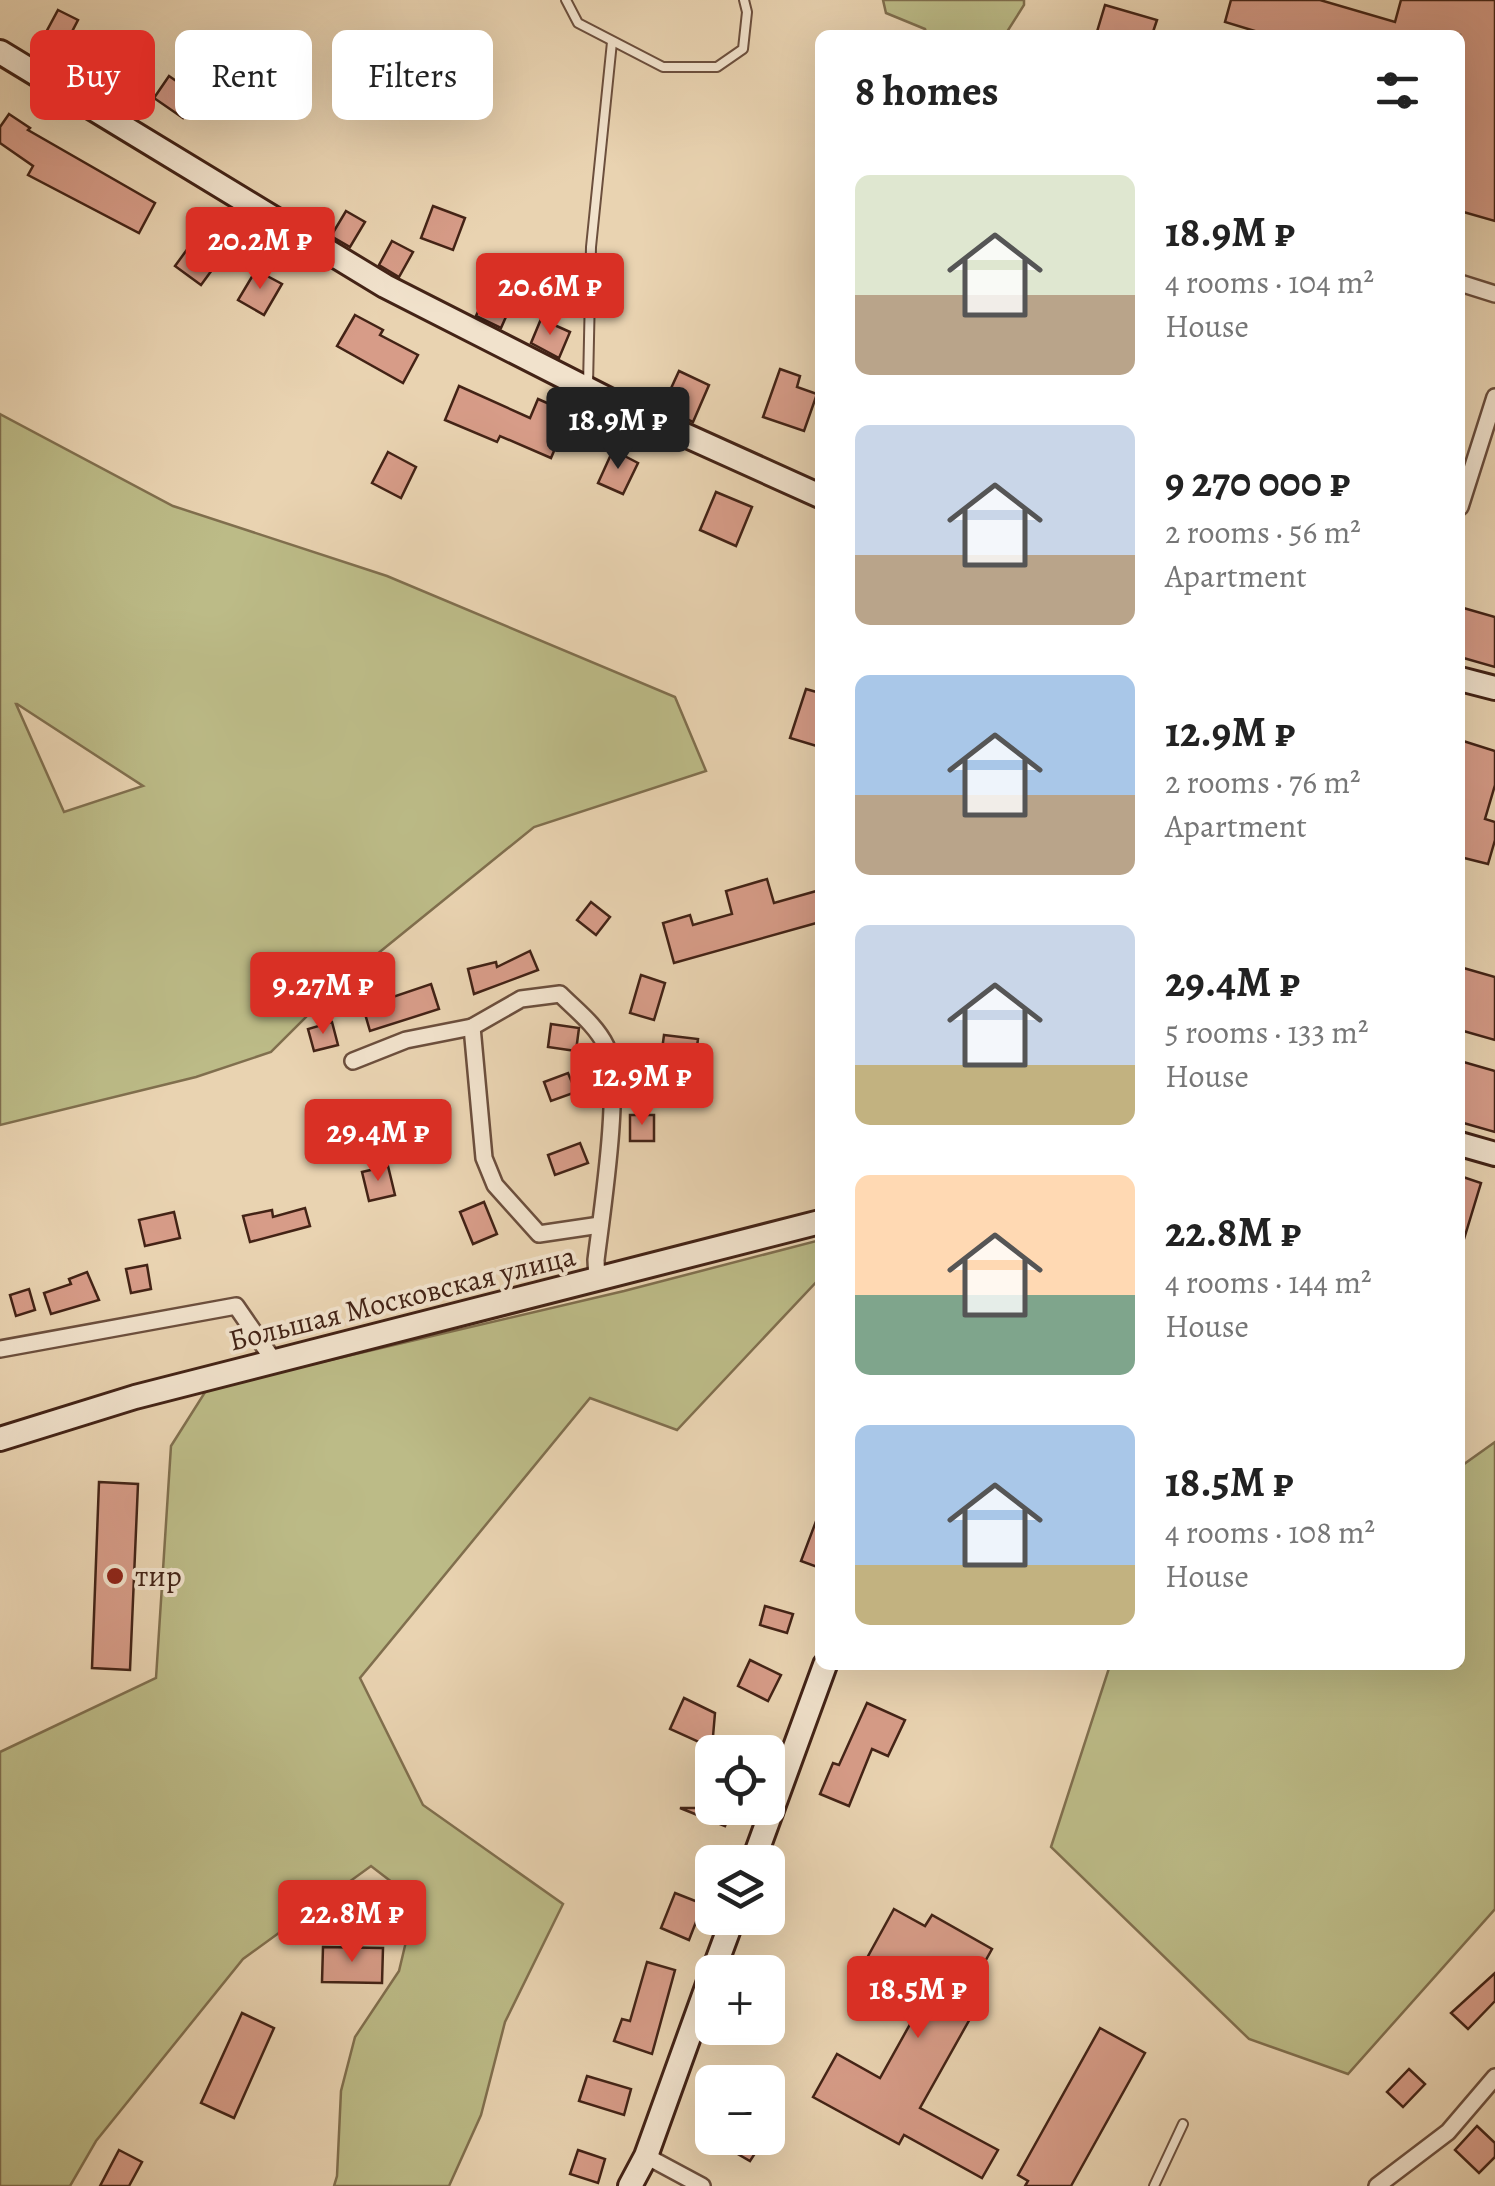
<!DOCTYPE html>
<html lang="en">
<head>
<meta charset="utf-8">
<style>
	body { margin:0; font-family:Alegreya,serif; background:#f2f2f2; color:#222; height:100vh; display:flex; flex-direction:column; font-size:38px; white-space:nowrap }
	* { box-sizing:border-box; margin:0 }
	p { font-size:32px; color:#767676 }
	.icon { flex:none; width:55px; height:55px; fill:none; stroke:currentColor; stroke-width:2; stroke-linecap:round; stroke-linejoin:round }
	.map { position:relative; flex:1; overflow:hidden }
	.sheet { position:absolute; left:815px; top:30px; width:650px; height:1640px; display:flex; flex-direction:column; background:#fff; border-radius:15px; box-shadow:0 10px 40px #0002 }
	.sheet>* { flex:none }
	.top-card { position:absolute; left:30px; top:30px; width:635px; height:90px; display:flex; gap:20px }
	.buttons { position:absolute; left:695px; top:1735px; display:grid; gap:20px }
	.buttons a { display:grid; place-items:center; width:90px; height:90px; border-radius:15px; background:#fff; box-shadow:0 10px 40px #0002; font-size:50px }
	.price { position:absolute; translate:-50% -85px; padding:0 22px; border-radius:10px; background:#d93025; color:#fff; font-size:32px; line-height:65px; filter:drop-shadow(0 2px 5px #0008) }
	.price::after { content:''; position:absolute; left:50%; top:60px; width:30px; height:22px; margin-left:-15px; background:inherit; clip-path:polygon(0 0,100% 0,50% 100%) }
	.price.current { background:#222; color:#fff }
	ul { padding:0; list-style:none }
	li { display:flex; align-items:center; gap:30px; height:250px; padding:0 40px }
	li span { display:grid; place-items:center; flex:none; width:280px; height:200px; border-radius:15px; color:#555 }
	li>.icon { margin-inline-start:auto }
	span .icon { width:120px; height:120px; fill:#fffc; stroke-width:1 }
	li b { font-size:42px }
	h2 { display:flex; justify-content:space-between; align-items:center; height:120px; padding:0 40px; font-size:42px }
	.chip { padding:0 35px; border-radius:15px; background:#fff; box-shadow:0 10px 40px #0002; font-size:35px; line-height:90px }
	.chip.current { background:#d93025; color:#fff }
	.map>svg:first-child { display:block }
	.green { fill:#bcbb87; stroke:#806f4e; stroke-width:2.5; fill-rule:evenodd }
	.building { fill:#d79c88; stroke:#432316; stroke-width:2.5 }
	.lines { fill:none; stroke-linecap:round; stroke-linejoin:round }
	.lane-casing { stroke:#6c4f3d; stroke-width:12 }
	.street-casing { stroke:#6c4f3d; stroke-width:20 }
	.secondary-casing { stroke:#432316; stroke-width:28 }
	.lane { stroke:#f1e2cc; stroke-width:8 }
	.street { stroke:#f1e2cc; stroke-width:15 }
	.secondary { stroke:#f1e2cc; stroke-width:22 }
	.poi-dot { fill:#8f2418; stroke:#f1e2cc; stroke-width:4 }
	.labels { text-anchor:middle; stroke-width:8; stroke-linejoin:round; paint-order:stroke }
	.street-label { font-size:30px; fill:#432316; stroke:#f1e2cc }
	.poi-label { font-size:30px; fill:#432316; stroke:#f1e2cc; text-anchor:start }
</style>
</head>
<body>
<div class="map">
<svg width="1495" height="2186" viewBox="0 0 1495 2186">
	<rect width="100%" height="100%" fill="#e9d3b1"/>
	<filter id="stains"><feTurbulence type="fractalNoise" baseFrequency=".002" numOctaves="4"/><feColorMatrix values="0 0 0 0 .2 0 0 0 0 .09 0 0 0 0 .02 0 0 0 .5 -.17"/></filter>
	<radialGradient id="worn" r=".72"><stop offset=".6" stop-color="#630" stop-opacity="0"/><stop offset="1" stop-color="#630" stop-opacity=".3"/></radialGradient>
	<g class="green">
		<polygon points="883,0 1024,0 1024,5 1005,35 927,35 925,29 886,13"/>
		<path d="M 0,414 L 173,506 L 387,576 L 675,697 L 706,771 L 534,827 L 334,989 L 271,1052 L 196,1077 L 0,1125 ZM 16,704 L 17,704 L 143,786 L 64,812 Z"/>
		<polygon points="820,1240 820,1278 677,1430 590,1398 360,1678 423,1805 563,1904 505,2022 481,2115 449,2186 334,2186 337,2176 341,2091 355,2037 399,1971 409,1929 406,1893 371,1866 243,1959 96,2141 70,2186 0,2186 0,1752 156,1678 171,1446 207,1389 624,1291"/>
		<polygon points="1495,1442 1495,1909 1348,2074 1249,2039 1051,1847 1110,1665 1460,1665 1460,1467"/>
	</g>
	<g class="building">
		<polygon points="1231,0 1320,0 1395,22 1401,0 1495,0 1495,221 1460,211 1460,35 1268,35 1225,22"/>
		<polygon points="1105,5 1157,20 1152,35 1096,35"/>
		<polygon points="58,10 78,20 64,47 44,36"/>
		<polygon points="169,76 198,96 183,118 154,98"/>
		<polygon points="9,114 30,128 28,130 155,203 139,233 28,175 33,166 0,143 0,127"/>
		<polygon points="433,206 465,218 453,250 421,238"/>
		<polygon points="346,211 365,222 350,247 331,236"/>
		<polygon points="194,240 220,259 201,285 175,266"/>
		<polygon points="392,241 413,252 399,277 379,265"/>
		<polygon points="256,270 282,284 264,315 238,300"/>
		<polygon points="492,282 516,294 501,328 476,316"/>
		<polygon points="355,315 383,330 380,335 418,355 403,383 337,346"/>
		<polygon points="541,319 570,332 559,358 531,343"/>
		<polygon points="780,369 800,376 797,387 817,394 804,431 763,417"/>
		<polygon points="679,371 709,385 693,422 662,408"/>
		<polygon points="459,386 530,418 538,399 570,413 551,458 500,436 497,442 445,420"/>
		<polygon points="613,450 638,463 623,494 598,483"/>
		<polygon points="388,452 416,467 401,498 372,483"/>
		<polygon points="716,492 752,507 736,546 700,530"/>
		<polygon points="1460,607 1495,617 1495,667 1460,657"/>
		<polygon points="806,689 820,693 820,747 790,738"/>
		<polygon points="1460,740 1495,751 1495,785 1485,819 1495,822 1495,840 1488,864 1460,857"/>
		<polygon points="767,879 774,903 820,890 820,922 674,963 663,923 690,915 693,925 732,914 726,891"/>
		<polygon points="591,902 610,917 596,935 577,920"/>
		<polygon points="530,951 538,970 474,994 468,969 496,962 497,967"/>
		<polygon points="1460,967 1495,977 1495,1040 1460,1030"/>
		<polygon points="641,975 665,983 654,1020 630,1013"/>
		<polygon points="431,984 439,1009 370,1031 363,1007"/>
		<polygon points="332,1022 338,1045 314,1051 308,1029"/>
		<polygon points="551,1024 579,1028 576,1051 548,1047"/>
		<polygon points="664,1035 698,1039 693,1076 659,1072"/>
		<polygon points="1460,1061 1495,1071 1495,1132 1460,1122"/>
		<polygon points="568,1073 576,1092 551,1101 544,1082"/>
		<rect x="630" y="1115" width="24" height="26"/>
		<polygon points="580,1143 588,1163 555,1175 548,1155"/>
		<polygon points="388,1166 395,1195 369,1201 362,1172"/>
		<polygon points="1460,1176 1481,1183 1464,1239 1460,1238"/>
		<polygon points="484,1202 497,1234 473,1244 460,1212"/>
		<polygon points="305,1208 310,1226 250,1242 243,1216 272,1210 273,1217"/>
		<polygon points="174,1212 180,1238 145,1246 139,1220"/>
		<polygon points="147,1265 151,1289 131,1293 126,1269"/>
		<polygon points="87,1272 99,1300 51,1314 44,1293 71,1284 69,1279"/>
		<polygon points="29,1289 35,1310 16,1316 10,1295"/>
		<polygon points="99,1482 138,1484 130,1670 92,1668"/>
		<polygon points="818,1516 820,1517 820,1568 801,1561"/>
		<polygon points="765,1606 793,1614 787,1633 760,1625"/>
		<polygon points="750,1660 781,1675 768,1701 738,1686"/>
		<polygon points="684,1698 715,1713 712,1748 670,1729"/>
		<polygon points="867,1703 905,1720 888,1756 872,1749 849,1806 820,1794 833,1763 839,1765"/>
		<polygon points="680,1808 732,1808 725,1826"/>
		<polygon points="675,1893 703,1904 689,1940 661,1928"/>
		<polygon points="894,1909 925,1926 932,1915 992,1949 972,1985 985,1992 920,2108 998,2150 982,2178 904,2135 899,2144 813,2097 837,2054 880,2078 928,1992 867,1958"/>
		<polygon points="323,1947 383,1948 382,1983 322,1982"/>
		<polygon points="647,1962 675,1970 652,2054 614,2041 622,2019 630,2021"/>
		<polygon points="1495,1973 1495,2001 1468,2029 1451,2013"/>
		<polygon points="242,2013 274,2028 234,2118 201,2103"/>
		<polygon points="1100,2028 1145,2053 1071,2186 1025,2186 1028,2181 1018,2175"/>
		<polygon points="1409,2069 1425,2084 1403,2107 1387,2092"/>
		<polygon points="587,2076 631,2089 624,2115 579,2101"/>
		<polygon points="1477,2126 1495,2143 1495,2157 1479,2173 1455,2150"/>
		<polygon points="710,2138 750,2138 761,2144 750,2161"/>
		<polygon points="119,2150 142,2162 129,2186 100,2186"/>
		<polygon points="578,2150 605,2159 598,2183 570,2174"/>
	</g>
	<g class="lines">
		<defs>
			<g id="lane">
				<polyline points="566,0 578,23 663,67 717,67 743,49 747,12 744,0"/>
				<polyline points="588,385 591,247 612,42"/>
				<polyline points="1154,2186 1183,2124"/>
			</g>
			<g id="street">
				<polyline points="1460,283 1495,294"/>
				<polyline points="1460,507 1495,397"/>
				<polyline points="472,1027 484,1158 495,1185 539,1234 600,1225"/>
				<path d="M 353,1061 L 406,1040 L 472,1027 L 521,999 L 560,994 C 576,1010 596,1025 606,1046 C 623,1078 601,1218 596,1260 L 597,1281"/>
				<polyline points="0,1349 236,1306 274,1361"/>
				<polyline points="646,2156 702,2186"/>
				<polyline points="1377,2186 1448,2132 1495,2077"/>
			</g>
			<g id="secondary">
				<polyline points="0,52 385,286 625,408 820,496"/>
				<polyline points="1460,679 1495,688"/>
				<polyline points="1460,1144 1495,1154"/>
				<polyline points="0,1439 135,1397 820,1222"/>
				<polyline points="753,1862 825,1665"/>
				<polyline points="713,1972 733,1918"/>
				<polyline points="630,2186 646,2156 712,1973"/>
			</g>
		</defs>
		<use href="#lane" class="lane-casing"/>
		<use href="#street" class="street-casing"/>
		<use href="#secondary" class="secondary-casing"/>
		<use href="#lane" class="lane"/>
		<use href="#street" class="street"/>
		<use href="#secondary" class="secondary"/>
	</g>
	<circle class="poi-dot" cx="115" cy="1576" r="10"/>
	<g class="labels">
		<g class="street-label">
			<text transform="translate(402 1298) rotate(-14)" y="10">Большая Московская улица</text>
		</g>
		<g class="poi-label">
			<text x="135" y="1586">тир</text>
		</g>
	</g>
	<rect width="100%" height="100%" filter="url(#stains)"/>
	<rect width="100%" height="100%" fill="url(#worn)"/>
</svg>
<div class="buttons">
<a><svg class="icon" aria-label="locate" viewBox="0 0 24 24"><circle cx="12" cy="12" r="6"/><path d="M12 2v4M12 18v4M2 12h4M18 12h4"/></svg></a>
<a><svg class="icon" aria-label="layers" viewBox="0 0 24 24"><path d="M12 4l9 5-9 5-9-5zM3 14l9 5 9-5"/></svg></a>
<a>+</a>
<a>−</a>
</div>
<b class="price" style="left:260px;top:292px">20.2M ₽</b>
<b class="price" style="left:550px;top:338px">20.6M ₽</b>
<b class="price current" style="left:618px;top:472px">18.9M ₽</b>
<b class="price" style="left:323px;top:1037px">9.27M ₽</b>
<b class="price" style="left:642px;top:1128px">12.9M ₽</b>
<b class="price" style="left:378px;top:1184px">29.4M ₽</b>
<b class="price" style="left:352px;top:1965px">22.8M ₽</b>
<b class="price" style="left:918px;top:2041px">18.5M ₽</b>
<div class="top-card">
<a class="chip current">Buy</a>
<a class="chip">Rent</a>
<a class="chip">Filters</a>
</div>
<section class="sheet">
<h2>8 homes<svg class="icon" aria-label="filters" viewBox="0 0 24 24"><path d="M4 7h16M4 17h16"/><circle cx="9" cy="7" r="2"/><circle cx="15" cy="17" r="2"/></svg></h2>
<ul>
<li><span style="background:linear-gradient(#dfe7d0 60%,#b9a48a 0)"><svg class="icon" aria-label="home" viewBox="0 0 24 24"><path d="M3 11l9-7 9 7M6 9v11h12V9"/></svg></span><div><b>18.9M ₽</b><p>4 rooms · 104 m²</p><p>House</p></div></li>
<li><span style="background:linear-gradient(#c9d6e8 65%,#b9a48a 0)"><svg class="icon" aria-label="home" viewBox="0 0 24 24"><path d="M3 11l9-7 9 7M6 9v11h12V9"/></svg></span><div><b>9 270 000 ₽</b><p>2 rooms · 56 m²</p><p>Apartment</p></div></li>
<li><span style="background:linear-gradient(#a9c7e8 60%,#b9a48a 0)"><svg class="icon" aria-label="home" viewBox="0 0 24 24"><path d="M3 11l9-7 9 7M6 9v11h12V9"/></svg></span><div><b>12.9M ₽</b><p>2 rooms · 76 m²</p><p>Apartment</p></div></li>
<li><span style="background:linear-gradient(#c9d6e8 70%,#c2b280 0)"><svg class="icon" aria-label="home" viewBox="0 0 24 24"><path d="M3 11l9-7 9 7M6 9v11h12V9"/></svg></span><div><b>29.4M ₽</b><p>5 rooms · 133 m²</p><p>House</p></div></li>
<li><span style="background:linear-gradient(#ffd9b3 60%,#7fa58c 0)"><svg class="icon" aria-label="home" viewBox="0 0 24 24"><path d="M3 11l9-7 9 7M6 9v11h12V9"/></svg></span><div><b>22.8M ₽</b><p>4 rooms · 144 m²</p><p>House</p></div></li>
<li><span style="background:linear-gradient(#a9c7e8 70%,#c2b280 0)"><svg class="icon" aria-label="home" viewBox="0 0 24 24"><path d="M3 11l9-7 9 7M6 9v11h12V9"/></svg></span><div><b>18.5M ₽</b><p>4 rooms · 108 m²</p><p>House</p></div></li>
</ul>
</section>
</div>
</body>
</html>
